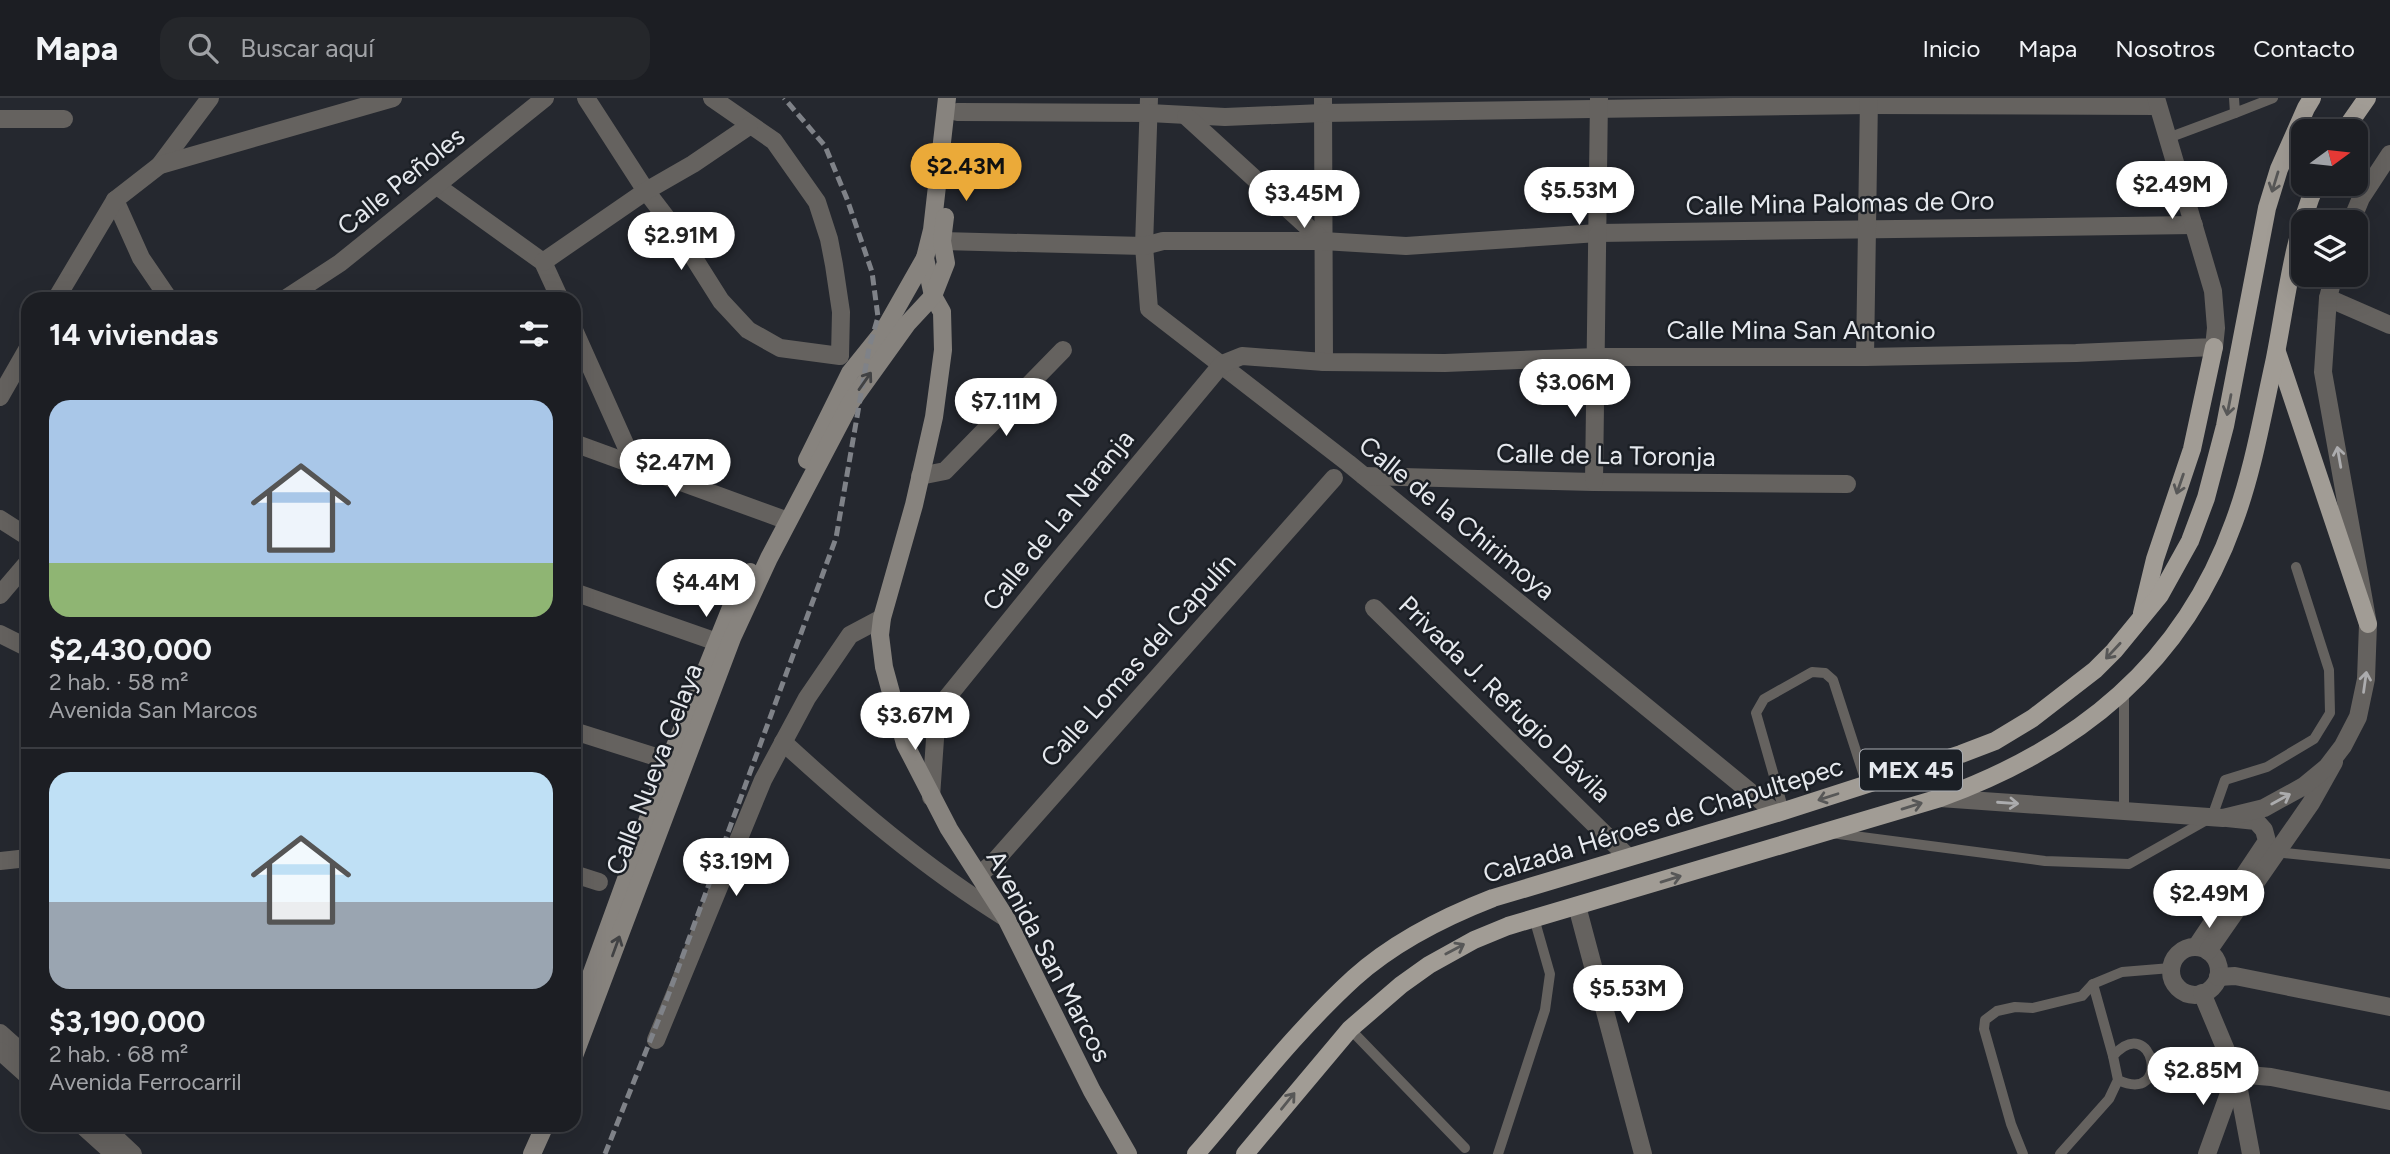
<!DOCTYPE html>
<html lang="es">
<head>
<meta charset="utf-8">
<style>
	body { margin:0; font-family:Figtree,sans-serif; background:#25272b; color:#f1f3f6; height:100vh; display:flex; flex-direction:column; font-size:26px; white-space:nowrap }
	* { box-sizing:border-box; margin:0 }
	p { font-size:23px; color:#a0a2a6 }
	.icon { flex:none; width:38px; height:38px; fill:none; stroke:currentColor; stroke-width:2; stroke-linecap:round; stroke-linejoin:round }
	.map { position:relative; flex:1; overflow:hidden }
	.details { position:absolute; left:21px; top:194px; width:560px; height:840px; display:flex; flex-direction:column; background:#1c1e23; border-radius:21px; box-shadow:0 7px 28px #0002,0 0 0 2px #3a3c41 }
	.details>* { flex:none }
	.needle { width:46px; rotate:75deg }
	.tools { position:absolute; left:2291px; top:21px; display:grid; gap:14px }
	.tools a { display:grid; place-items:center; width:77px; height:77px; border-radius:14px; background:#1c1e23; box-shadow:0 7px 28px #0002,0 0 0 2px #3a3c41; font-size:35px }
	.price { position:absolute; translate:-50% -60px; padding:0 16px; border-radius:24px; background:#fff; color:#222; font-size:23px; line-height:46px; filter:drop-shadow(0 2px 4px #0008) }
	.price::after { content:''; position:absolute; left:50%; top:42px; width:21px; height:16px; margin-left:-10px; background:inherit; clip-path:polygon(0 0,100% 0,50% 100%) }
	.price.on { background:#ebaa39; color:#111 }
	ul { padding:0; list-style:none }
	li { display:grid; align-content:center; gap:14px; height:371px; padding:0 28px }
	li+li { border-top:2px solid #3a3c41 }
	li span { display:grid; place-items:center; height:217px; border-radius:21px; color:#555 }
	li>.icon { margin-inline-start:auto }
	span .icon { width:126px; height:126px; fill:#fffc; stroke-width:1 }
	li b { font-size:30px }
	h2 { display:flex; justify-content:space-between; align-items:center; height:84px; padding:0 28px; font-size:30px }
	header { display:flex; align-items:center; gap:42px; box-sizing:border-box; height:98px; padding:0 35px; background:#1c1e23; border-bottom:2px solid #3a3c41 }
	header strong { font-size:33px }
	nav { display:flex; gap:38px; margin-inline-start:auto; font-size:24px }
	.search { width:490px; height:63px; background:#25272b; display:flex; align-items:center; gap:18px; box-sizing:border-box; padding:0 24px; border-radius:21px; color:#a0a2a6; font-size:26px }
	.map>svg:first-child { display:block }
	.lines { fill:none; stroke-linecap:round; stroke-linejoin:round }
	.service { stroke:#65625f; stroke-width:10 }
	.minor { stroke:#65625f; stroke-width:18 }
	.tertiary { stroke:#65625f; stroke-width:18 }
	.secondary { stroke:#87837e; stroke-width:18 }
	.primary { stroke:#a19c95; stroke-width:18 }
	.rail { stroke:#7f8288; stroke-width:5; stroke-dasharray:10 5; stroke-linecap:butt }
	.oneway { stroke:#575757 }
	.oneway2 { stroke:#414244 }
	.oneway3 { stroke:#acacae }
	.labels { text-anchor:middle; stroke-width:5; stroke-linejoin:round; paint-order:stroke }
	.shield { fill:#1b1f25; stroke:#a9acb2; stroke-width:2 }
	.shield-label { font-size:24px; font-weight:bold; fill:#e6e9ee }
	.street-label { font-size:26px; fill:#e6e9ee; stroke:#1b1f25 }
</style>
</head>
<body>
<header>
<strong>Mapa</strong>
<div class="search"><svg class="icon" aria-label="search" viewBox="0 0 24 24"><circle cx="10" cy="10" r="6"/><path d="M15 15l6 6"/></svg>Buscar aquí</div>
<nav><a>Inicio</a><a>Mapa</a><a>Nosotros</a><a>Contacto</a></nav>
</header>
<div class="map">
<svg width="2390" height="1056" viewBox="0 0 2390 1056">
	<rect width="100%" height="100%" fill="#25282f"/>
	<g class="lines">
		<g class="service">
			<polyline points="2234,0 2235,15 2273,0"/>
			<polyline points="2168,40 2235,15"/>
			<polyline points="1784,713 1756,615 1764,601 1812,574 1825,575 1833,582 1867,687"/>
			<polyline points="2124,713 2124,594"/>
			<polyline points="1831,735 2045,763 2129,766 2212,719 2225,682 2267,669 2314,641 2330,615 2329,572 2296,469"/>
			<polyline points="2275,754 2390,766"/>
			<polyline points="2093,886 2113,958"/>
			<polyline points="1350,931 1465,1050"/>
			<polyline points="1498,1056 1545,912 1550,876 1534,820"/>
			<polyline points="2023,1056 2011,1026 1984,931 1985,922 1997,913 2015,909 2033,910 2082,898 2093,886 2122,874 2171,870"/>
			<path d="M 2060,1056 L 2109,1001 L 2118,982 L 2113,958 C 2153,913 2173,1007 2118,982"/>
		</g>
		<g class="minor">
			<polyline points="586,0 646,93 678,135 721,203 748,232 780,250 840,258 841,214 834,167 829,141 817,104 774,43 712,0"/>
			<polyline points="1149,0 1144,148 1149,211 1348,365 1776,715"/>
			<polyline points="1323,0 1324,264"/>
			<polyline points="957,14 1149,15 1225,19 1323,15 1869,7 2157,8"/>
			<polyline points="1186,18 1323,143"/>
			<polyline points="0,21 64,21"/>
			<polyline points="160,67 210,0"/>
			<polyline points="437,88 543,164 560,201"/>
			<polyline points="115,102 141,160 169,201"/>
			<polyline points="942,143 1144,148 1163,143 1323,143 1406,148 1598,135 2194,127"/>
			<polyline points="543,164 646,93 693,66 749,28"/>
			<polyline points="2328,200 2390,227"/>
			<polyline points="56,201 115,102 160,67 393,0"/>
			<polyline points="285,201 340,165 545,0"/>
			<polyline points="574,232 634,366"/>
			<polyline points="1865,259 1869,0"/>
			<polyline points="0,299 28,250"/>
			<polyline points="574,345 788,423"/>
			<polyline points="920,378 945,373 1063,252"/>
			<polyline points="1364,378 1594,384 1847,386"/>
			<polyline points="1594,384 1599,0"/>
			<polyline points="0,421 28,439"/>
			<polyline points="574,494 717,544"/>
			<polyline points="0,497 28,464"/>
			<polyline points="1374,510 1628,759"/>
			<polyline points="0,536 28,550"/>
			<polyline points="574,633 669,663"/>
			<path d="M 783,644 C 853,708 925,770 1006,820"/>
			<polyline points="931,699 937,612 1048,475 1222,266 1242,258 1324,264 1445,265 1596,259 1865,259 2076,255 2214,249 2216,230 2213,193 2156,0"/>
			<polyline points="0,763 28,760"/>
			<polyline points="574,776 599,784"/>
			<polyline points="979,777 994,764 1334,380"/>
			<polyline points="1577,808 1643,1056"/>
			<polyline points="2196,849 2267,743 2264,732 2256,723 2227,720"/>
			<circle cx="2195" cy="873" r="24"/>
			<polyline points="2208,853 2311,705 2334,664"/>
			<polyline points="2218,879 2235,878 2390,909"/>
			<polyline points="2202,895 2236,976 2251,1056"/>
			<polyline points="656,942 763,682 807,600 850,537 882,520"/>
			<polyline points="2207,1056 2236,976 2271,979 2390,1003"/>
		</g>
		<g class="tertiary">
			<polyline points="2351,124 2361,100 2390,56"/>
			<polyline points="1940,700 2223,720 2264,710 2304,688 2327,669 2343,648 2358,619 2366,581 2368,526 2323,274 2328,200 2334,177"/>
			<polyline points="0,935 28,960"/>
			<polyline points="0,953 28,978"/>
			<polyline points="82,1027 114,1056"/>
			<polyline points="102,1027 133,1056"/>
		</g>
		<g class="secondary">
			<polyline points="947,0 932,132 925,160 933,198 942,214 943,252 934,319 914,407 882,520 880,537 884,569 905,646 949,731 1006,820 1092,993 1128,1056"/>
			<polyline points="807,362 850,275 883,234 925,160"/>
			<polyline points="574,924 669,663 730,512 750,474"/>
			<polyline points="574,958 732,540 769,460 851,304 907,226 933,198 946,165 942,143 945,119"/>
			<polyline points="532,1056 545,1027"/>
		</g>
		<g class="primary">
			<polyline points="2344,33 2367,0"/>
			<polyline points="2277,254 2368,526"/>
			<polyline points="2142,515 2155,461 2192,351 2214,249"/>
			<path d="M 1196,1056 C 1247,997 1296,933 1354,880 C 1394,844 1444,819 1493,800 L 1784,713 L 1961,656 L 1995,643 L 2033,620 L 2095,572 L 2114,553 L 2160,497 L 2190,443 L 2206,400 L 2225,328 L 2267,110 L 2279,71 L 2306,10 L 2312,0"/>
			<path d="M 1245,1056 L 1350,931 L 1401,887 L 1429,867 L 1474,842 L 1508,828 L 1940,700 C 2078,650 2183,566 2234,424 C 2253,373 2262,319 2274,265 C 2286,206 2292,142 2316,86"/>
		</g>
		<polyline class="rail" points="605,1056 668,898 836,440 869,250 878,219 872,174 847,101 825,48 784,0"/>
	</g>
	<defs><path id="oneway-shaft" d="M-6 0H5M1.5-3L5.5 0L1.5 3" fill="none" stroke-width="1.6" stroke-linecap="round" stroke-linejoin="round" transform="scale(1.75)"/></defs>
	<g class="oneway">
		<use href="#oneway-shaft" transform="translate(2275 84) rotate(107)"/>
		<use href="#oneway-shaft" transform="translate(2229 307) rotate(101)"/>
		<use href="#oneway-shaft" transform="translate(2180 386) rotate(109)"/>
		<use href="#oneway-shaft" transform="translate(2113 553) rotate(133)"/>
		<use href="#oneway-shaft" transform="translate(1828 699) rotate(162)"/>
		<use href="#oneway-shaft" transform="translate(1912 708) rotate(-17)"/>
		<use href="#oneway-shaft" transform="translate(1671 781) rotate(-17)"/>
		<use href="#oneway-shaft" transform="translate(1455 851) rotate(-28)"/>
		<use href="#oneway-shaft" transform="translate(1288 1003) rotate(-51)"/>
	</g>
	<g class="oneway2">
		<use href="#oneway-shaft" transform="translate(865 283) rotate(-55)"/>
		<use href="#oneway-shaft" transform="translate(616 848) rotate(-70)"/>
	</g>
	<g class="oneway3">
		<use href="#oneway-shaft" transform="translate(2339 359) rotate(-100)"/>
		<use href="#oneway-shaft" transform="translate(2365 584) rotate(-82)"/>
		<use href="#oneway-shaft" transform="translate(2281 701) rotate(-29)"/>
		<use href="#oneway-shaft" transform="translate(2008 705) rotate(4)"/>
	</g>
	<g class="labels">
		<rect class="shield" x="1860" y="651.5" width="102" height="41" rx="5"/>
		<g class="shield-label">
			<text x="1911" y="680">MEX 45</text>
		</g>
		<g class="street-label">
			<text transform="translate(401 83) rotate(-39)" y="9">Calle Peñoles</text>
			<text transform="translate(1840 105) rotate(-1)" y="9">Calle Mina Palomas de Oro</text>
			<text x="1801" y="241">Calle Mina San Antonio</text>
			<text transform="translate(1606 357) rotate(1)" y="9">Calle de La Toronja</text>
			<text transform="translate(1457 420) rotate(39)" y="9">Calle de la Chirimoya</text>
			<text transform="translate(1058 422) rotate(-51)" y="9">Calle de La Naranja</text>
			<text transform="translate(1138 562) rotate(-48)" y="9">Calle Lomas del Capulín</text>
			<text transform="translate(1505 601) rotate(44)" y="9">Privada J. Refugio Dávila</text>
			<text transform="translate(654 671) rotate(-69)" y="9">Calle Nueva Celaya</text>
			<text transform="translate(1663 722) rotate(-17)" y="9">Calzada Héroes de Chapultepec</text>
			<text transform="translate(1049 858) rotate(62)" y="9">Avenida San Marcos</text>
		</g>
	</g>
</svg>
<div class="tools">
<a><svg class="needle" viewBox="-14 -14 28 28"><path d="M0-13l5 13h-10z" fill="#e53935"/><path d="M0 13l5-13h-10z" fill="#a0a2a6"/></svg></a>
<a><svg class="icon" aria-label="layers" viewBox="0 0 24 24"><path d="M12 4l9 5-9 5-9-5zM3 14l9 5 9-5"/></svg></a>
</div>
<b class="price on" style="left:966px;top:105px">$2.43M</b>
<b class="price" style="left:2172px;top:123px">$2.49M</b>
<b class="price" style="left:1579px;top:129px">$5.53M</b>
<b class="price" style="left:1304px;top:132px">$3.45M</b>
<b class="price" style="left:681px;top:174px">$2.91M</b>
<b class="price" style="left:1575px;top:321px">$3.06M</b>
<b class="price" style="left:1006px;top:340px">$7.11M</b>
<b class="price" style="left:675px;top:401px">$2.47M</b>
<b class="price" style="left:706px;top:521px">$4.4M</b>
<b class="price" style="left:915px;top:654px">$3.67M</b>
<b class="price" style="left:736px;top:800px">$3.19M</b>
<b class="price" style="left:2209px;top:832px">$2.49M</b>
<b class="price" style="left:1628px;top:927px">$5.53M</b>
<b class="price" style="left:2203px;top:1009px">$2.85M</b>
<section class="details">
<h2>14 viviendas<svg class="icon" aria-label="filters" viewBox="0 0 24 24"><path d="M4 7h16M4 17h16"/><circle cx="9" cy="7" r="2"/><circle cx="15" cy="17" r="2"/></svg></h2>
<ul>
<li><span style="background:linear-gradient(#a9c7e8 75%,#8fb573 0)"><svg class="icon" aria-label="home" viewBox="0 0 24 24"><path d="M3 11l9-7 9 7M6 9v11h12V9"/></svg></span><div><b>$2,430,000</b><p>2 hab. · 58 m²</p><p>Avenida San Marcos</p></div></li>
<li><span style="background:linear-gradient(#bfe0f5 60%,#9aa5b1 0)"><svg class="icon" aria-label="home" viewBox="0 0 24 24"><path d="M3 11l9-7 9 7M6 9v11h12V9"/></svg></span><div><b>$3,190,000</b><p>2 hab. · 68 m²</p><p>Avenida Ferrocarril</p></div></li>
</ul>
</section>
</div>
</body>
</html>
